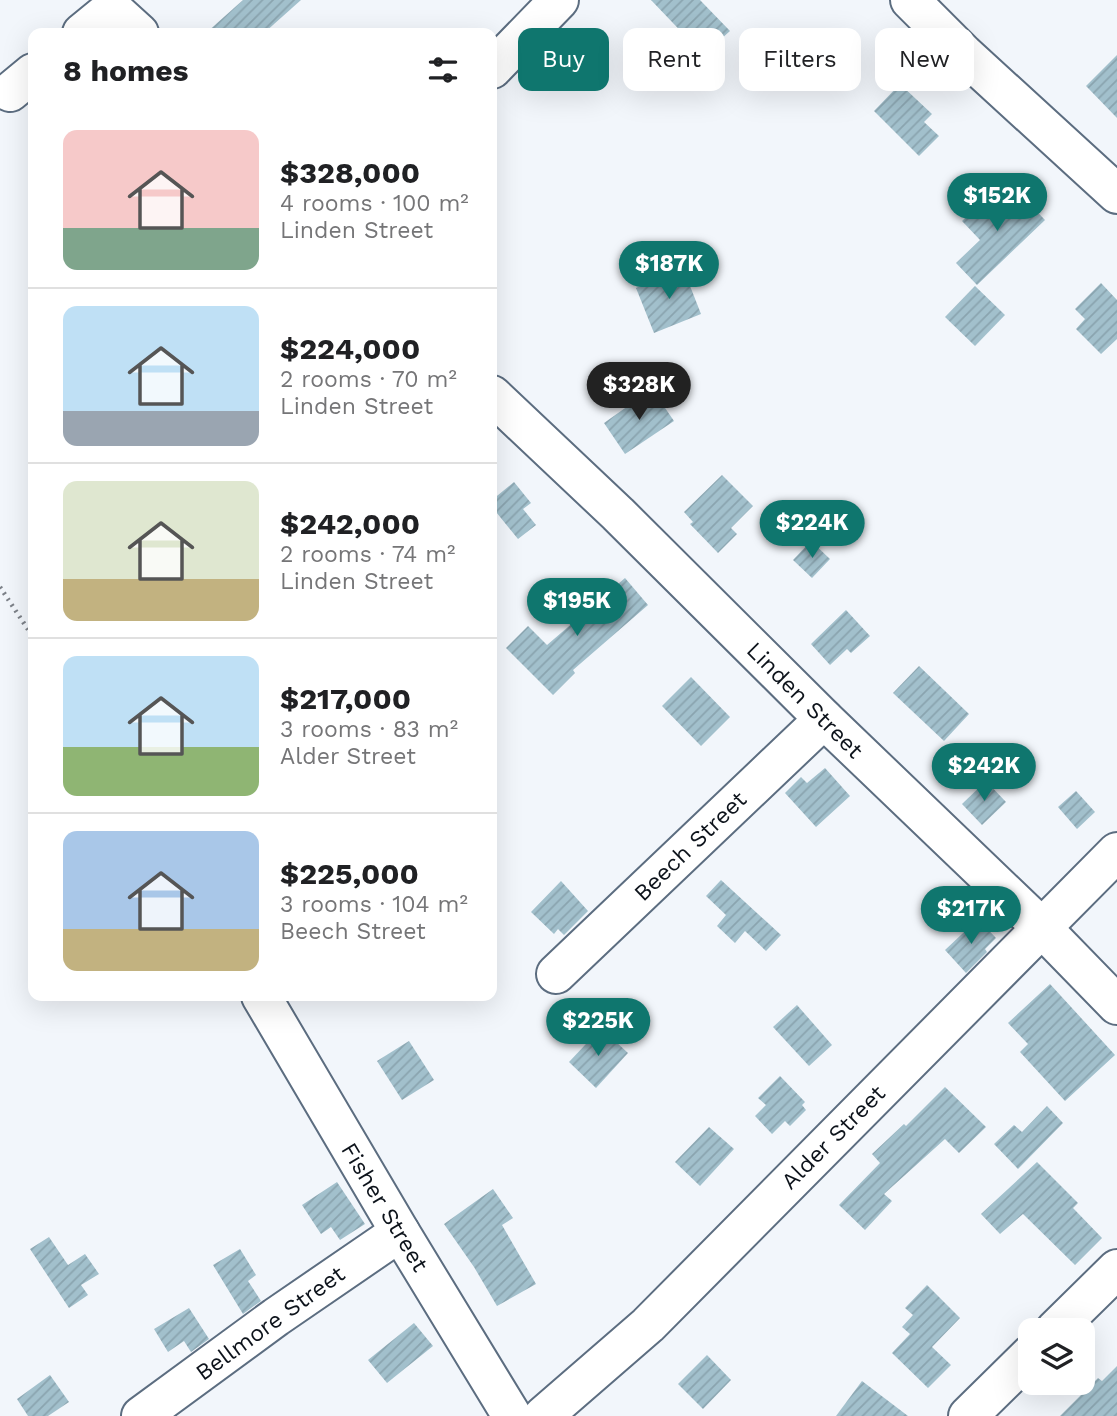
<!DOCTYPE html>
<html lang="en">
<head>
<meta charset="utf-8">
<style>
	body { margin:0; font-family:"Work Sans",sans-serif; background:#f6f6f6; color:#202124; height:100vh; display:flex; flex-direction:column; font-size:26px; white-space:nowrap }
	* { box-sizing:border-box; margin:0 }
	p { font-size:23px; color:#757577 }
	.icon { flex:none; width:38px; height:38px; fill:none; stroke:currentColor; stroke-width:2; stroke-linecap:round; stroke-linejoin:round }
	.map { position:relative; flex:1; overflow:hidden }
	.sheet { position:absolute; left:28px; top:28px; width:469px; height:973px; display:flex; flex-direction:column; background:#fff; border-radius:14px; box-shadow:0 7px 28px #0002 }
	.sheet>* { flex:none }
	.top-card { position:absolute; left:518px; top:28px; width:494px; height:63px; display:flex; gap:14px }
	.buttons { position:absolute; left:1018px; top:1318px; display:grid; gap:14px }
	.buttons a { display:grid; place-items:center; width:77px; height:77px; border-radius:14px; background:#fff; box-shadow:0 7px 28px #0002; font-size:35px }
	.price { position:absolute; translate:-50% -60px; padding:0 16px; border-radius:24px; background:#0f766e; color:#fff; font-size:23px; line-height:46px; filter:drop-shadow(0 2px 4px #0008) }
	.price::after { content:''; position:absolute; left:50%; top:42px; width:21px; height:16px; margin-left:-10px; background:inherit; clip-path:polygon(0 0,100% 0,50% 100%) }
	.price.selected { background:#222; color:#fff }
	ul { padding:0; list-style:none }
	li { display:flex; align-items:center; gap:21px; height:175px; padding:0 35px }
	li+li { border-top:2px solid #e0e0e0 }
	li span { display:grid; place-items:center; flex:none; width:196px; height:140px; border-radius:14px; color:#555 }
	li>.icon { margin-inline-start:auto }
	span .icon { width:84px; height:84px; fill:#fffc; stroke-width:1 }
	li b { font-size:30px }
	h2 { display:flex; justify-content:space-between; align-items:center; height:84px; padding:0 35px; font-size:30px }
	.tag { padding:0 24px; border-radius:14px; background:#fff; box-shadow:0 7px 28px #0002; font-size:24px; line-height:63px }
	.tag.selected { background:#0f766e; color:#fff }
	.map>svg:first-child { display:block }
	.building { fill:url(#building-hatch) }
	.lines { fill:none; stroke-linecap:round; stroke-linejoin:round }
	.minor-casing { stroke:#5c6d80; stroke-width:42 }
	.path { stroke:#7d8289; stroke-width:4.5; stroke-dasharray:2 5; stroke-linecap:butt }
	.minor { stroke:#fff; stroke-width:38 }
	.labels { text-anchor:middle; stroke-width:5; stroke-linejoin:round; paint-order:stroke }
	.street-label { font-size:23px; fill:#0d131b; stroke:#fff }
</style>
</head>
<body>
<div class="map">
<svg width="1117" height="1416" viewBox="0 0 1117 1416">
	<defs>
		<pattern id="building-hatch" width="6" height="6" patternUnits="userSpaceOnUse" patternTransform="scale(1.75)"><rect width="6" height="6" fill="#a2c0cc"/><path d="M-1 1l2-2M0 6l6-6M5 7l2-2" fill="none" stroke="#8aa4af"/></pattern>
	</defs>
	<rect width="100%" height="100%" fill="#f2f6fb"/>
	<g class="building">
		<polygon points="243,0 301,0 264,33 206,33"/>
		<polygon points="651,0 700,0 730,31 711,48 702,38 694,45"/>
		<polygon points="1117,55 1117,118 1086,86"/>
		<polygon points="900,84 932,114 924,122 939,136 919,156 874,111"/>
		<polygon points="994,191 1009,205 1020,194 1045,220 977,285 956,263 980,240 962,221"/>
		<polygon points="683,268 701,314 654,333 636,288"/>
		<polygon points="1101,283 1117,300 1117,339 1101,354 1076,329 1085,319 1075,309"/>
		<polygon points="975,286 1005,315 975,346 945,317"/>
		<polygon points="652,389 674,421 625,454 604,423"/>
		<polygon points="722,475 753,506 731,528 737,534 718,553 690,524 693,522 684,512"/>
		<polygon points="514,482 531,503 523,509 536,525 518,539 492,507 492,500"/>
		<polygon points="811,541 830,559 812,578 793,560"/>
		<polygon points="625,578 648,605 573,670 575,673 553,695 506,648 528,626 547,645"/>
		<polygon points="846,610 870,636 851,653 847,649 830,665 811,644"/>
		<polygon points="919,666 969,714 944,741 893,693"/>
		<polygon points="691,677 730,717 701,746 662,706"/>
		<polygon points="825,768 850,796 816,827 785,793 801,777 807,783"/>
		<polygon points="986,781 1006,802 982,825 962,804"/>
		<polygon points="1076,791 1095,812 1077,829 1058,807"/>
		<polygon points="721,880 781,935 766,951 745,931 735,943 717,926 726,915 706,896"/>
		<polygon points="561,881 588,911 564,935 558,929 554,934 531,912"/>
		<polygon points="978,919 996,938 985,949 987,952 966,973 945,950"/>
		<polygon points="1050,984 1115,1055 1065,1101 1020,1052 1028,1044 1008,1023"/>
		<polygon points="797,1005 832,1045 809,1066 773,1027"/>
		<polygon points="601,1028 628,1053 596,1088 569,1062"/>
		<polygon points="409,1041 434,1080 402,1100 377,1061"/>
		<polygon points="780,1076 805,1102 802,1105 806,1110 790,1126 785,1121 772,1134 755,1116 766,1105 758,1098"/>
		<polygon points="945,1087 986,1127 959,1153 945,1139 884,1194 892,1201 865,1230 839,1205 880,1163 872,1154 904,1124 906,1126"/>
		<polygon points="1047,1106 1063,1123 1018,1169 994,1144 1014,1125 1022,1132"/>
		<polygon points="709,1127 734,1149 700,1186 675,1162"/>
		<polygon points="1037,1162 1078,1203 1073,1208 1102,1238 1075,1265 1023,1214 1000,1234 981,1214"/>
		<polygon points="337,1182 365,1224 340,1240 331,1227 321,1234 302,1205"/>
		<polygon points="493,1189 513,1218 502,1225 536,1284 497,1306 474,1267 444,1224"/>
		<polygon points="49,1237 68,1265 85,1254 99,1274 81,1285 88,1295 69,1308 30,1249"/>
		<polygon points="240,1249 256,1275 248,1281 261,1301 243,1314 213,1265"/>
		<polygon points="927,1285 960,1318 932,1347 951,1365 928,1388 892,1353 910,1334 902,1327 913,1315 905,1308"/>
		<polygon points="189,1308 209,1339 191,1352 184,1341 168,1352 154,1329"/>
		<polygon points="414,1323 433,1346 387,1383 368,1360"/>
		<polygon points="707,1355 731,1380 703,1409 678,1384"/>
		<polygon points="1117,1366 1117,1416 1060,1416 1098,1378 1102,1381"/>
		<polygon points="50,1375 69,1402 48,1416 28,1416 17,1399"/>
		<polygon points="862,1381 908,1416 836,1416"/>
	</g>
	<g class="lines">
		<defs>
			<g id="minor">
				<polyline points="910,0 964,54 1117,194"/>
				<polyline points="82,33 104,15 118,14 139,33"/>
				<polyline points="492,69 559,0"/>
				<polyline points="10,92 33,73"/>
				<polyline points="492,395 618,514 824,719 1042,928 1117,1005"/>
				<polyline points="556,974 824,719"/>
				<polyline points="261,996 400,1232 512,1416"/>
				<polyline points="1055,1330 1117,1269"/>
				<polyline points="141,1416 276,1317 400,1232"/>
				<polyline points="543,1416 648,1325 1117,852"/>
				<polyline points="968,1416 1031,1354"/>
			</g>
		</defs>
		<use href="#minor" class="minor-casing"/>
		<polyline class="path" points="0,587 33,637"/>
		<use href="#minor" class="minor"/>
	</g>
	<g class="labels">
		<g class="street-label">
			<text transform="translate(805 700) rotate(45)" y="8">Linden Street</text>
			<text transform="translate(690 846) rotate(-44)" y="8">Beech Street</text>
			<text transform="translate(833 1137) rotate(-45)" y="8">Alder Street</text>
			<text transform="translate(385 1207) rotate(59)" y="8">Fisher Street</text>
			<text transform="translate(270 1323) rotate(-36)" y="8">Bellmore Street</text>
		</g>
	</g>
</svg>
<div class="buttons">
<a><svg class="icon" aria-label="layers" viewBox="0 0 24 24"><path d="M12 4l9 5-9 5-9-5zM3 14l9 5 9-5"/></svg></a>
</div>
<b class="price" style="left:997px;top:233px">$152K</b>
<b class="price" style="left:669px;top:301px">$187K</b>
<b class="price selected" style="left:639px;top:422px">$328K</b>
<b class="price" style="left:812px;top:560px">$224K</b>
<b class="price" style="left:577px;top:638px">$195K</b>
<b class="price" style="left:984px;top:803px">$242K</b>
<b class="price" style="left:971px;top:946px">$217K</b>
<b class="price" style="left:598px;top:1058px">$225K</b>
<div class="top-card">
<a class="tag selected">Buy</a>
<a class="tag">Rent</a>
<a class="tag">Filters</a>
<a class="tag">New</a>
</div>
<section class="sheet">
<h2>8 homes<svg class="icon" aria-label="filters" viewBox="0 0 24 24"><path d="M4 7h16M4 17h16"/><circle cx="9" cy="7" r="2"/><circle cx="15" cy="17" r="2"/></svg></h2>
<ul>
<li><span style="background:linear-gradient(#f6c9c9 70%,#7fa58c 0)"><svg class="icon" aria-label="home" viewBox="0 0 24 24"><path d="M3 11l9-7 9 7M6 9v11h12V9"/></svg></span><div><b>$328,000</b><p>4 rooms · 100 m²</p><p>Linden Street</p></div></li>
<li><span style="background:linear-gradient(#bfe0f5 75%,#9aa5b1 0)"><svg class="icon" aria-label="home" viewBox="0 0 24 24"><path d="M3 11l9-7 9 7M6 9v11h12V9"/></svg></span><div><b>$224,000</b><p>2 rooms · 70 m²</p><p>Linden Street</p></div></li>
<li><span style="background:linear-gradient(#dfe7d0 70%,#c2b280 0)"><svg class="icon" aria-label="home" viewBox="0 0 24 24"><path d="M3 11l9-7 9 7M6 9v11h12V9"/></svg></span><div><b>$242,000</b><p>2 rooms · 74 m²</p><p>Linden Street</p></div></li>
<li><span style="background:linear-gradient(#bfe0f5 65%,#8fb573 0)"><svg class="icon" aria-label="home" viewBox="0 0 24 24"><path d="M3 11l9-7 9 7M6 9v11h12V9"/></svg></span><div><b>$217,000</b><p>3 rooms · 83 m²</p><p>Alder Street</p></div></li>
<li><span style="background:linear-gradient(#a9c7e8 70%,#c2b280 0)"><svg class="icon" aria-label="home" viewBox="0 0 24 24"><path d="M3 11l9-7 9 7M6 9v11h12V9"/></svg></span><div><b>$225,000</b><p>3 rooms · 104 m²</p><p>Beech Street</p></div></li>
</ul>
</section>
</div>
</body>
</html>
